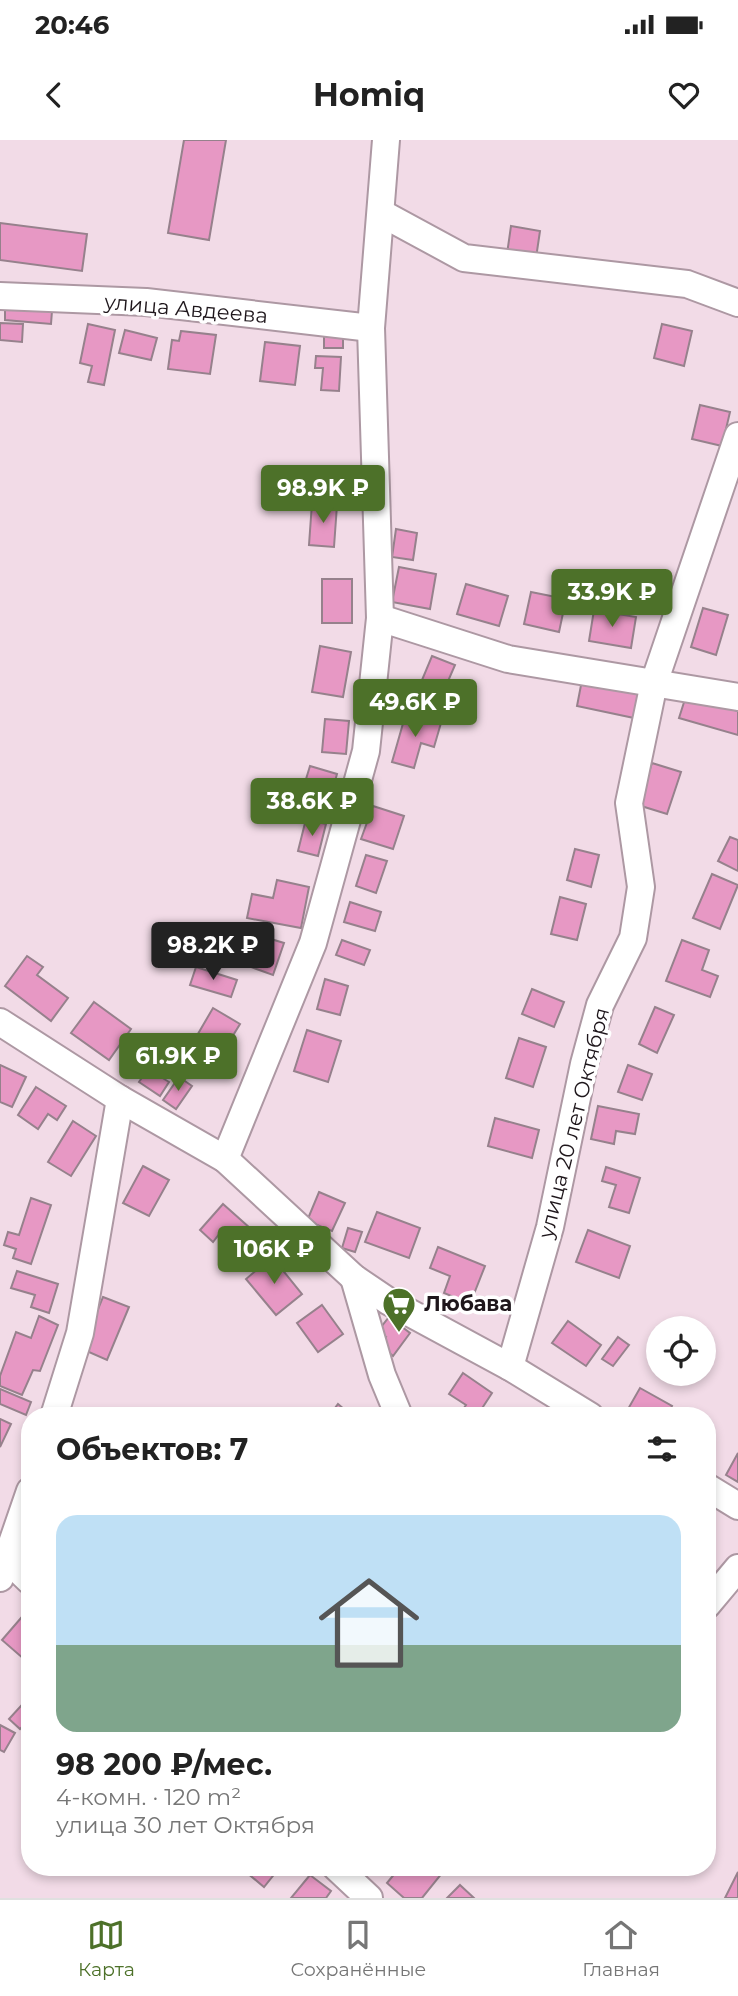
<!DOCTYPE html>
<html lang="ru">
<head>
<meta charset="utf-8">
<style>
	body { margin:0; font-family:Montserrat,sans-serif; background:#f2f2f2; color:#222; height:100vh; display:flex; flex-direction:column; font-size:26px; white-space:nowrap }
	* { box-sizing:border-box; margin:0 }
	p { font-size:23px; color:#767676 }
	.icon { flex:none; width:38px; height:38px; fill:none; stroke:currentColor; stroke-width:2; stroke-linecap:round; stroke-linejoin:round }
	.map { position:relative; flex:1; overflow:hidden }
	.details { position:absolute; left:21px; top:1267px; width:695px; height:469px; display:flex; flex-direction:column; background:#fff; border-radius:28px; box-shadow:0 4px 10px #0003 }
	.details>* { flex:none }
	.controls { position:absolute; left:646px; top:1176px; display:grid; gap:14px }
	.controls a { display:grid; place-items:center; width:70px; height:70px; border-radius:50%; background:#fff; box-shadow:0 4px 10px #0003; font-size:35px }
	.price { position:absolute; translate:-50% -60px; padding:0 16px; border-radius:7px; background:#4d7129; color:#fff; font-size:23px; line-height:46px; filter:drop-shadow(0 2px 4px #0008) }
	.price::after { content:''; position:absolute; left:50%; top:42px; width:21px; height:16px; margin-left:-10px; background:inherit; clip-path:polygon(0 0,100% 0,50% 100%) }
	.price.current { background:#222; color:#fff }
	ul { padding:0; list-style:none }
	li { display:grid; align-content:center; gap:14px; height:371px; padding:0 35px }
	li+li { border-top:2px solid #e0e0e0 }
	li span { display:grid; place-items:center; height:217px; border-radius:21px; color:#555 }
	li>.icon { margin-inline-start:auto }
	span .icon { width:126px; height:126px; fill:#fffc; stroke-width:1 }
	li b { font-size:30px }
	h2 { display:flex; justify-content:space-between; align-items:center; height:84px; padding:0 35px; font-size:30px }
	.status { display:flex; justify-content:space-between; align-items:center; height:49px; padding:0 35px; background:#fff; direction:ltr }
	.status svg { height:19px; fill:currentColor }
	header { display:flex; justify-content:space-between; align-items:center; height:91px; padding:0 35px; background:#fff; font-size:32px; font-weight:700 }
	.tab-bar { display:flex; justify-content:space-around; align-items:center; height:98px; border-top:2px solid #e0e0e0; background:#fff; font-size:19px; color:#767676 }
	.tab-bar a { display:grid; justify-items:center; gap:4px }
	.tab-bar .current { color:#4d7129 }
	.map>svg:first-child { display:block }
	.building { fill:#e798c4; stroke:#96818c; stroke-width:2 }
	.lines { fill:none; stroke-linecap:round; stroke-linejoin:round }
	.minor-casing { stroke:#ad98a3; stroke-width:30 }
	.minor { stroke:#fff; stroke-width:26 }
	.labels { text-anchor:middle; stroke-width:7; stroke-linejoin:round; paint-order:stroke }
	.street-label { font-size:21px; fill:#1e161b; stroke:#fff }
	.poi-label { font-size:21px; font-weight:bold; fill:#1e161b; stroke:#fff; text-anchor:start }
</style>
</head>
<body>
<div class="status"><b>20:46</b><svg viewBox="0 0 49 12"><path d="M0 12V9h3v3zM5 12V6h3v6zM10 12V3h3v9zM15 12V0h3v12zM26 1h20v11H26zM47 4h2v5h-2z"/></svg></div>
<header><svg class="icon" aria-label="back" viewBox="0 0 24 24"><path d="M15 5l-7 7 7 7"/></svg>Homiq<svg class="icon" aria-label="heart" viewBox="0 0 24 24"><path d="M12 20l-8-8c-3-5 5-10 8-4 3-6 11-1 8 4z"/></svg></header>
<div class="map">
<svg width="738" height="1758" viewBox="0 0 738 1758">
	<rect width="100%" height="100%" fill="#f2dbe7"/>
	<g class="building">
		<polygon points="184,0 226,0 209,100 168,93"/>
		<polygon points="0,83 87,94 82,131 0,120"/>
		<polygon points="511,86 540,91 536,118 507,114"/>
		<polygon points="5,167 52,171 51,184 5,180"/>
		<polygon points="0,183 23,184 22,202 0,200"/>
		<polygon points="88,184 115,190 104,245 88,242 92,226 80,223"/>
		<polygon points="662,184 692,191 684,226 654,218"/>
		<polygon points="125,190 157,198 151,220 119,213"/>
		<polygon points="181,191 216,195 210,234 168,229 172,200 179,201"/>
		<polygon points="324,194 343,195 343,208 324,208"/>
		<polygon points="265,202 300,206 295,245 260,241"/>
		<polygon points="316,216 341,217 339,251 321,250 323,228 315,228"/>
		<polygon points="700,265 730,272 722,306 692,299"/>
		<polygon points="312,363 337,365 334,407 309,405"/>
		<polygon points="396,389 417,393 413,420 392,417"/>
		<polygon points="399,427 436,434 430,469 392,462"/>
		<rect x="322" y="439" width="30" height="44"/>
		<polygon points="466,444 508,456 499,486 457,474"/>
		<polygon points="531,452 566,459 559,492 524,484"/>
		<polygon points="703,468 728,475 716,515 691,507"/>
		<polygon points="594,470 636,477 631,508 589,501"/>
		<polygon points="320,506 351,512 343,557 312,552"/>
		<polygon points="432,516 455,525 439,562 417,552"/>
		<polygon points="582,540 639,552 634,578 577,566"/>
		<polygon points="686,556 738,571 738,595 679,578"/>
		<polygon points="406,573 441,583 434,607 421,603 414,628 392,622"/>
		<polygon points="325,579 349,581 346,614 322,612"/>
		<polygon points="652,623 681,632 667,674 638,665"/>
		<polygon points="310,626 337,634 327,670 299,662"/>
		<polygon points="373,666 404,676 393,709 361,699"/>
		<polygon points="306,679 326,684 318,716 298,711"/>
		<polygon points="730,697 738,700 738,731 718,721"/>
		<polygon points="575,709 599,715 591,747 567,740"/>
		<polygon points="366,715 387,721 376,753 356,746"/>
		<polygon points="712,734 738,745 720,789 693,778"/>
		<polygon points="277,740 309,747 301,788 247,778 252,754 273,758"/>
		<polygon points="560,757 586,764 577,800 551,794"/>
		<polygon points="350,762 381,772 375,791 344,782"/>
		<polygon points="261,796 284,803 273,835 251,827"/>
		<polygon points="342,800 370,810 364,825 336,815"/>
		<polygon points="682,800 709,810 702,830 718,836 710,857 666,841"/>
		<polygon points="27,816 43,827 37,835 68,858 51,881 5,846"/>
		<polygon points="196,827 237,840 231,857 190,845"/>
		<polygon points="325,839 348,846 340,875 317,869"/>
		<polygon points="532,849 564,862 554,887 522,874"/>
		<polygon points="94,862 131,889 109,920 71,893"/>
		<polygon points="655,867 674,875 657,913 639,904"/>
		<polygon points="213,868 240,884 221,915 195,899"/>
		<polygon points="307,890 341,901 328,942 294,931"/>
		<polygon points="519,898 546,907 533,947 506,938"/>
		<polygon points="0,925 26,937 12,967 0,962"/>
		<polygon points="628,925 652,934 642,960 618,952"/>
		<polygon points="148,929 169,942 160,956 139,942"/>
		<polygon points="179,937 192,946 176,969 163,960"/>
		<polygon points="36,947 66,966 57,980 48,974 38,989 18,975"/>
		<polygon points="598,966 639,974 635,994 616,991 614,1004 591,999"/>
		<polygon points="495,978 539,990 532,1018 488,1006"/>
		<polygon points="73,981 96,996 71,1036 48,1022"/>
		<polygon points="143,1026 169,1040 149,1076 123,1063"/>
		<polygon points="606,1027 640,1038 629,1073 609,1067 616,1045 602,1041"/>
		<polygon points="319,1052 345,1063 332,1091 307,1081"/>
		<polygon points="31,1058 51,1065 31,1124 13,1118 16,1109 4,1105 8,1092 19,1095"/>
		<polygon points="223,1064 268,1104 245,1130 235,1121 242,1112 220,1093 213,1102 200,1090"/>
		<polygon points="377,1072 420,1088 409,1118 365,1102"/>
		<polygon points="348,1088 362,1092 355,1112 342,1108"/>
		<polygon points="588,1090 630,1106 619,1138 576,1122"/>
		<polygon points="438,1107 485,1126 470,1164 444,1153 450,1136 430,1128"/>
		<polygon points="272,1117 302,1154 276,1175 246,1139"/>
		<polygon points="17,1131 58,1144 49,1173 31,1167 35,1155 11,1148"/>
		<polygon points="103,1157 129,1167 107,1220 82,1209"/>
		<polygon points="322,1165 343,1194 318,1212 297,1183"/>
		<polygon points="39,1176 58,1185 40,1231 33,1230 22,1255 0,1246 0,1236 16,1192 31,1198"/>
		<polygon points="389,1177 410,1193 393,1216 380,1205 386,1197 378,1191"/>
		<polygon points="568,1181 601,1205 586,1226 552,1203"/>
		<polygon points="618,1197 629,1205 613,1226 602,1219"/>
		<polygon points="463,1233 492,1253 477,1276 459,1275 466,1265 449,1254"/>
		<polygon points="640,1248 672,1266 667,1276 641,1276 628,1269"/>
		<polygon points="0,1249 31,1262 26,1275 0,1264"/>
		<polygon points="338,1264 352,1276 329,1276"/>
		<polygon points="0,1279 11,1284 0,1307"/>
		<polygon points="738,1313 738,1342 726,1335"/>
		<polygon points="27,1471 30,1474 30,1515 25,1520 2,1500"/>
		<polygon points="30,1556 30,1579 20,1589 9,1579"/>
		<polygon points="0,1585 15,1593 4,1612 0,1610"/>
		<polygon points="240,1727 280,1727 264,1747"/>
		<polygon points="400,1727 437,1727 443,1732 422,1758 404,1758 387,1743"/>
		<polygon points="738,1732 738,1758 725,1758"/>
		<polygon points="310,1735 331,1751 326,1758 291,1758"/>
		<polygon points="460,1745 474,1758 447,1758"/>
	</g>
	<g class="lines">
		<defs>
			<g id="minor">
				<polyline points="381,73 464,118 687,144 738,163"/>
				<polyline points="0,156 146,162 371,188"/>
				<polyline points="380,478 508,519 738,557"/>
				<polyline points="0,882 120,959 225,1019 354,1138 388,1161 510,1227 590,1276"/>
				<polyline points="225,1019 313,803 366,611 380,478 371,188 386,0"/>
				<polyline points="354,1138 382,1235 399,1276"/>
				<polyline points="510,1227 550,1087 584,924 600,865 633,798 641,747 629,663 654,543 738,296"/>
				<polyline points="54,1276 80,1193 120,959"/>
				<polyline points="707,1347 738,1366"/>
				<polyline points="8,1420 30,1441"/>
				<polyline points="0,1438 30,1351"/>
				<polyline points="707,1465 738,1428"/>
				<polyline points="336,1727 369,1758"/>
			</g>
		</defs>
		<use href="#minor" class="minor-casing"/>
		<use href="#minor" class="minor"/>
	</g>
	<defs>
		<symbol id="supermarket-pin" viewBox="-11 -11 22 30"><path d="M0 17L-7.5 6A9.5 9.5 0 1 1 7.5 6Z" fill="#4d7129" stroke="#fff"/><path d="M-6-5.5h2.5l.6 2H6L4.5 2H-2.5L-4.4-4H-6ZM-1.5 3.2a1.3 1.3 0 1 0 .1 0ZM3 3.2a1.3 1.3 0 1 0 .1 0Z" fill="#fff"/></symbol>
	</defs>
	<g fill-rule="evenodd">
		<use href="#supermarket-pin" x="380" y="1145" width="38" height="52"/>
	</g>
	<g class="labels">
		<g class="street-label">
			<text transform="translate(186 169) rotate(5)" y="7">улица Авдеева</text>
			<text transform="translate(574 983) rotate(-76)" y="7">улица 20 лет Октября</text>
		</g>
		<g class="poi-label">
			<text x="424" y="1171">Любава</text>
		</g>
	</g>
</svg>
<div class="controls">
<a><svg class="icon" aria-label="locate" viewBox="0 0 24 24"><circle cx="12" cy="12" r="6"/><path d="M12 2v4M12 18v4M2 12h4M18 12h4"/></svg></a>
</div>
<b class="price" style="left:323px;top:385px">98.9K ₽</b>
<b class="price" style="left:612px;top:489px">33.9K ₽</b>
<b class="price" style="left:415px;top:599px">49.6K ₽</b>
<b class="price" style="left:312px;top:698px">38.6K ₽</b>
<b class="price current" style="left:213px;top:842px">98.2K ₽</b>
<b class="price" style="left:178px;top:953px">61.9K ₽</b>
<b class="price" style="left:274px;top:1146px">106K ₽</b>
<section class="details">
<h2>Объектов: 7<svg class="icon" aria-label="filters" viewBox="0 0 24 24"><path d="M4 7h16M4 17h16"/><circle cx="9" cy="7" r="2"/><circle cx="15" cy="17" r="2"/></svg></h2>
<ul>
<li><span style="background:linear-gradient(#bfe0f5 60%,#7fa58c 0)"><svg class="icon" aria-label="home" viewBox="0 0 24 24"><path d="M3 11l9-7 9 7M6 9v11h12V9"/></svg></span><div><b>98 200 ₽/мес.</b><p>4-комн. · 120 m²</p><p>улица 30 лет Октября</p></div></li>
</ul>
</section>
</div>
<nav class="tab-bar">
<a class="current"><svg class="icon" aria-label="map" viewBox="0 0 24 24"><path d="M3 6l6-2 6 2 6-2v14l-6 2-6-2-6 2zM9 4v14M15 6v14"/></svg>Карта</a>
<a><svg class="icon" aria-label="saved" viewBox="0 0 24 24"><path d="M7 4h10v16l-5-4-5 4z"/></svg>Сохранённые</a>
<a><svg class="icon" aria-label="home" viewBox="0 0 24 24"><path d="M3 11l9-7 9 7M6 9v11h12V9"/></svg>Главная</a>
</nav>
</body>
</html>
